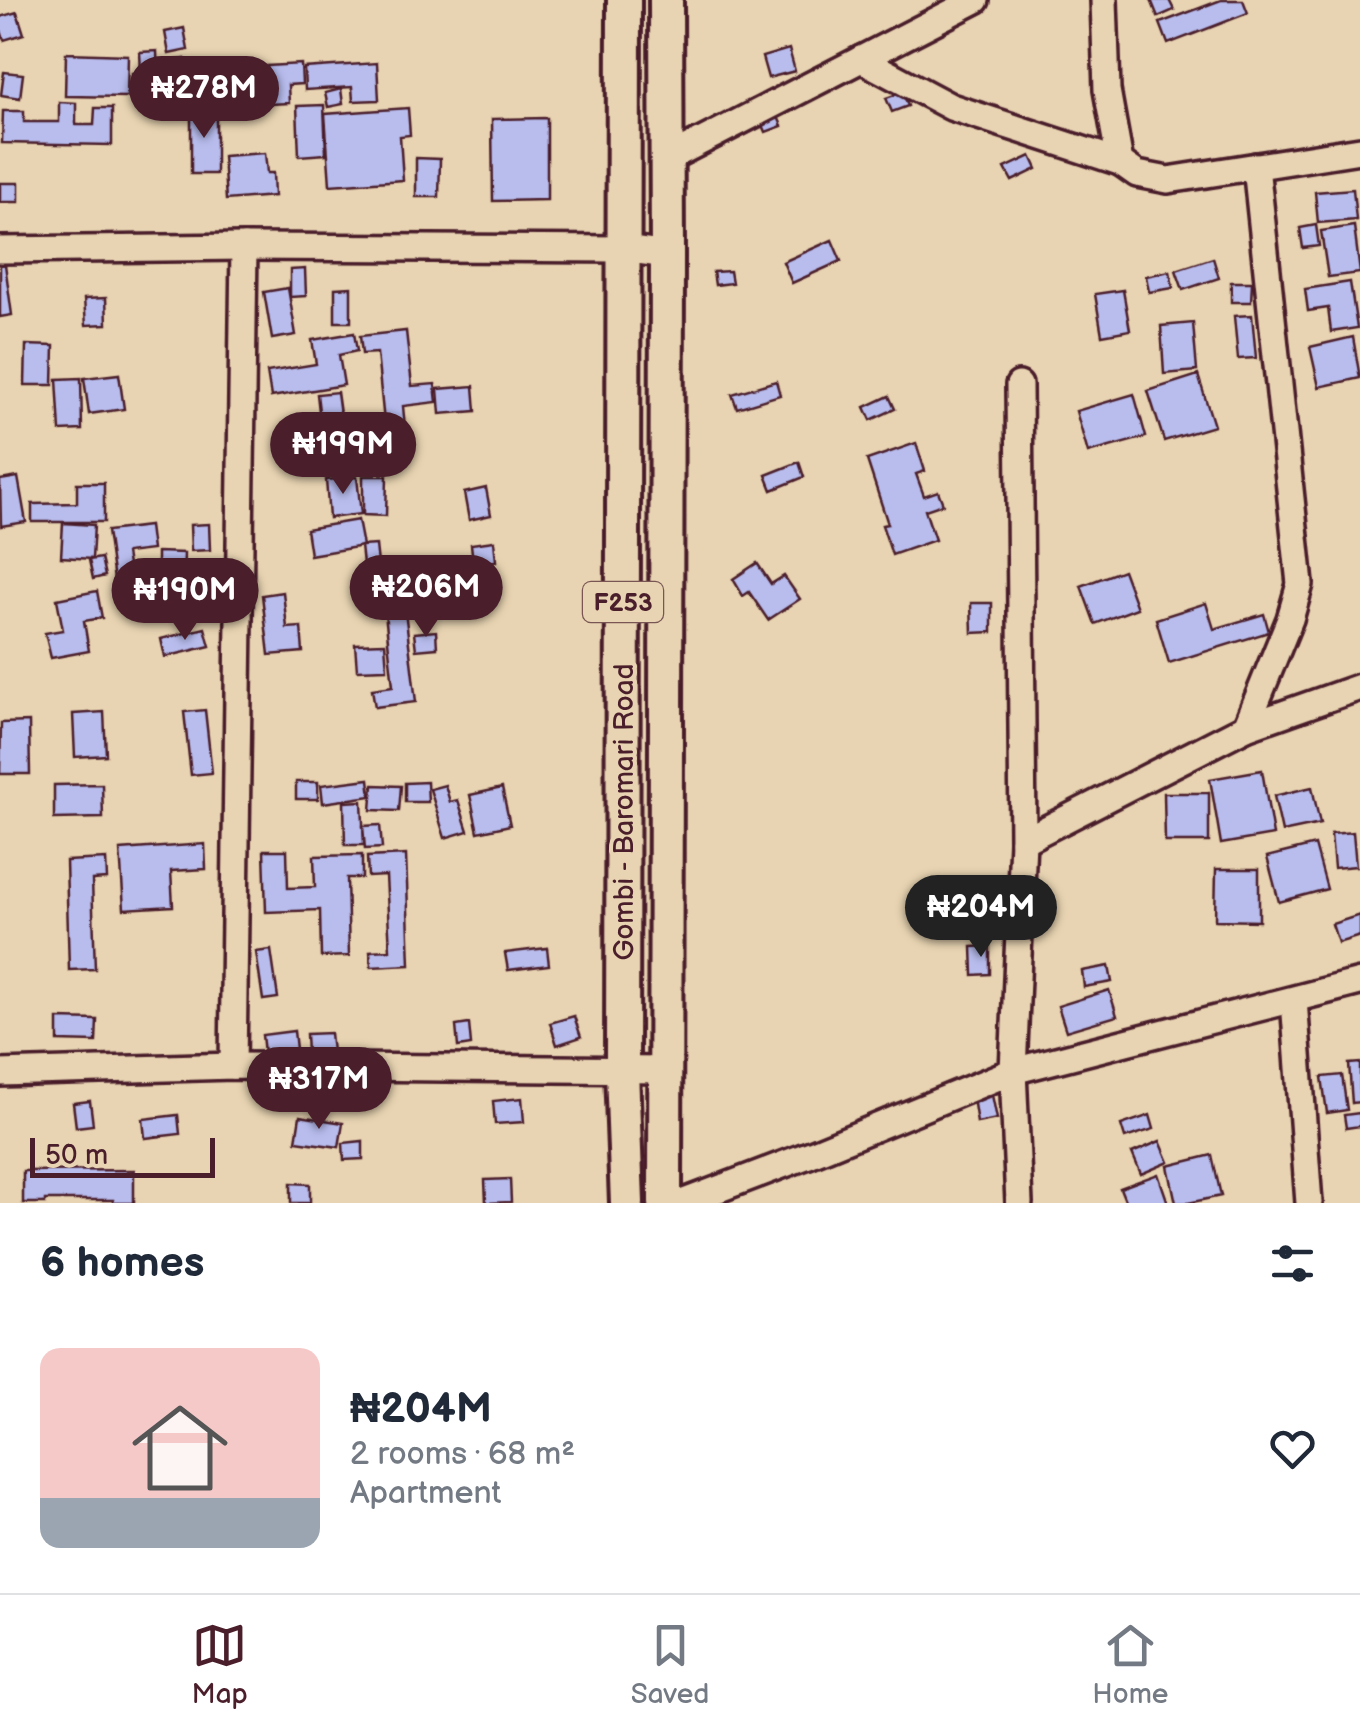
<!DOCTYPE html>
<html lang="en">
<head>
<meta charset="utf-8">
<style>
	body { margin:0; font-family:"Balsamiq Sans",sans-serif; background:#f6f6f7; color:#1f2937; height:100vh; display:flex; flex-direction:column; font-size:38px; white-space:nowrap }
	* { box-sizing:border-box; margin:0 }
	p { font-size:32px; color:#747a83 }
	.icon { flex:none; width:55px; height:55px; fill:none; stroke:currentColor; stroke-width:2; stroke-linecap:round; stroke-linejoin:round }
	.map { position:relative; height:1203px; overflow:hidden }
	.side { display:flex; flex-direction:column; background:#fff; flex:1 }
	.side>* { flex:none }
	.scale { position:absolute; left:30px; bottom:25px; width:185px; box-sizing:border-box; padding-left:10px; border:5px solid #4a1f2b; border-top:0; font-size:28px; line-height:35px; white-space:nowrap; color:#4a1f2b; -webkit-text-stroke:8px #e8d4b2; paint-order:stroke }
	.price { position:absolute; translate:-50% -85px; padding:0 22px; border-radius:35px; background:#4a1f2b; color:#fff; font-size:32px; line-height:65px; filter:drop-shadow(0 2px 5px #0008) }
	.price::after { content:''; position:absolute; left:50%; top:60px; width:30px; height:22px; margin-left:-15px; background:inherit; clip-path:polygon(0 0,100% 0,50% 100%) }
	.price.active { background:#222; color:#fff }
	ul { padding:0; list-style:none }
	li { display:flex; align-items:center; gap:30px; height:250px; padding:0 40px }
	li span { display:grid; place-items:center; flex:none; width:280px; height:200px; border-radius:20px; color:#555 }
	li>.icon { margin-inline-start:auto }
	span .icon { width:120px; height:120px; fill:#fffc; stroke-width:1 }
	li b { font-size:42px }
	h2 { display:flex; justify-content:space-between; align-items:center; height:120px; padding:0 40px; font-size:42px }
	.tabs { display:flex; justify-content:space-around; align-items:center; height:140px; border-top:2px solid #e0e1e3; background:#fff; font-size:28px; color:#747a83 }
	.tabs a { display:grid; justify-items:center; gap:5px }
	.tabs .active { color:#4a1f2b }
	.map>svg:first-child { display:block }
	.building { fill:#b8bdee; stroke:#4a1f2b; stroke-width:2.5 }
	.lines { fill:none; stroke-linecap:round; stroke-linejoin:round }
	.minor-casing { stroke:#4a1f2b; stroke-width:32 }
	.major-casing { stroke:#4a1f2b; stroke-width:40 }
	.minor { stroke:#e8d4b2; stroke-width:25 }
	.major { stroke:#e8d4b2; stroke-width:32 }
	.labels { text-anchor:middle; stroke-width:8; stroke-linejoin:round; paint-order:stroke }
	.shield { fill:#e8d4b2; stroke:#795554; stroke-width:2.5 }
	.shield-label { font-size:25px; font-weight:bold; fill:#4a1f2b }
	.street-label { font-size:28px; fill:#4a1f2b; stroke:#e8d4b2 }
</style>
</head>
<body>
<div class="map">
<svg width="1360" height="1203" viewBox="0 0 1360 1203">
	<rect width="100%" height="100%" fill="#e8d4b2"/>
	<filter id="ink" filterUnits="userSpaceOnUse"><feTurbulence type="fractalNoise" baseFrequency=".01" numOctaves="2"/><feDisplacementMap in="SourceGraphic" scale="20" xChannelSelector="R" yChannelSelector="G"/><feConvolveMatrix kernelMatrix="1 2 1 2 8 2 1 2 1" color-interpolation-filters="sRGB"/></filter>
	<g filter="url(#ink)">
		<g class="building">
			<polygon points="1151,0 1169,0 1174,10 1158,17"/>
			<polygon points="1221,0 1243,0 1248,13 1168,44 1160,23"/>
			<polygon points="17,12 24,34 4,40 0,27 0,17"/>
			<polygon points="184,28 188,50 169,54 165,32"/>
			<polygon points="789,49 795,71 768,78 762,57"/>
			<polygon points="157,51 158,78 184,77 185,97 133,99 132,73 141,73 140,52"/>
			<polygon points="66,53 128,55 127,97 65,96"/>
			<polygon points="185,59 186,74 163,76 161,62"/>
			<polygon points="377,63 379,100 353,101 352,87 305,90 304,68"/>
			<polygon points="301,64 302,84 288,85 289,103 269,104 267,66"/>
			<polygon points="4,72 23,74 20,98 1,95"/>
			<polygon points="341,89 343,104 328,107 325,93"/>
			<polygon points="903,92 908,106 892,112 886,98"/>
			<polygon points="59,102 76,103 76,125 94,125 95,108 112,108 112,145 2,143 3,111 24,111 24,122 59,122"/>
			<polygon points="324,105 326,154 299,156 297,106"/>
			<rect x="191" y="108" width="25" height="66"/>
			<polygon points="408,108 410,135 400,136 403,180 330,185 325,114"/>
			<polygon points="776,112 782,126 766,132 760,118"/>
			<polygon points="547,118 547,200 493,201 492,119"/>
			<polygon points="265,153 267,173 273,173 274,196 226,200 223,156"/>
			<polygon points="1031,156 1037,169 1012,181 1005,168"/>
			<polygon points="416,158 440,159 439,197 416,197"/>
			<rect x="0" y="183" width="19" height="19"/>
			<polygon points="1353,189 1356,220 1318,223 1315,192"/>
			<polygon points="1316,225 1319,246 1303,248 1300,228"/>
			<polygon points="1354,226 1360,273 1328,277 1321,231"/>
			<polygon points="832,240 841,261 792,283 783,262"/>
			<polygon points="3,250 12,315 0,317 0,251"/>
			<polygon points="1213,258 1219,278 1183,290 1176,270"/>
			<polygon points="305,269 306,296 290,297 290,270"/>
			<polygon points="730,271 732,283 715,285 713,272"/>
			<polygon points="1170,271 1173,288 1149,292 1146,276"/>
			<polygon points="1231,282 1252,282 1251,302 1231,302"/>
			<polygon points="1350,282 1357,328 1331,332 1328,308 1308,311 1305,289"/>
			<polygon points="351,287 351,322 335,322 335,288"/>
			<polygon points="288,288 296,335 272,339 264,292"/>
			<polygon points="1123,290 1130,330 1102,335 1095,294"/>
			<polygon points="106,298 107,324 86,325 84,299"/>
			<polygon points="1252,315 1256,358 1238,359 1234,316"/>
			<polygon points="1193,323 1197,371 1164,374 1161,326"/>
			<polygon points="406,331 412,386 435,384 437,402 403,406 406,439 367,444 364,424 384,422 377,353 362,354 360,336"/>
			<polygon points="354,333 357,351 339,355 344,385 271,397 267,372 316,364 312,340"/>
			<polygon points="1353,337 1360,378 1319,387 1310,347"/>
			<polygon points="26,345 54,346 53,385 25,385"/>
			<polygon points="119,374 124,409 89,414 84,378"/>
			<polygon points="1198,375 1214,426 1164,441 1148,391"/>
			<polygon points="81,378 82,430 60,431 57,379"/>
			<polygon points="776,381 780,395 737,408 732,394"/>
			<polygon points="474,386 476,411 440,414 438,389"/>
			<polygon points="337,392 344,443 323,446 317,394"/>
			<polygon points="1134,394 1146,437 1088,453 1076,411"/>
			<polygon points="889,396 895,409 871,420 865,407"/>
			<polygon points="916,443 925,471 916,474 924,496 938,491 943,504 925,510 935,540 892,555 882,525 888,524 867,460"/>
			<polygon points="799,462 804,477 772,490 766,475"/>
			<polygon points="363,476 387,476 386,516 363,515"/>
			<polygon points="18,477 26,522 1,526 0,480"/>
			<polygon points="357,477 361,514 329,518 326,480"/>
			<polygon points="77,483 104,483 104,522 32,522 32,504 77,503"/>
			<polygon points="486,488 491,515 469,520 464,493"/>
			<polygon points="358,520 363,546 310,555 306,529"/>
			<polygon points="63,523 94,525 92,559 61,557"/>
			<polygon points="209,524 210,550 191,551 190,525"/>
			<polygon points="149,526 152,550 126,553 131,584 115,587 107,531"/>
			<polygon points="494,541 496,561 473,563 471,544"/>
			<polygon points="376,545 379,573 364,574 361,546"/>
			<polygon points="157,552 184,553 183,583 157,583"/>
			<polygon points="101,558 105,576 93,579 89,560"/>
			<polygon points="757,563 771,584 784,576 800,599 768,620 749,592 743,596 733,579"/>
			<polygon points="1123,570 1137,608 1095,624 1081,586"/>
			<polygon points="213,577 218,601 197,606 192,581"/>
			<polygon points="97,591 102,618 84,621 89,651 51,658 45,633 63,630 57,599"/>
			<polygon points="283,592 287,628 301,627 303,652 269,655 262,595"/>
			<polygon points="403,594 416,702 375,707 372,689 393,686 385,613 374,615 372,598"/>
			<polygon points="971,603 992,603 992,632 972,633"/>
			<polygon points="1206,603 1214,629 1264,614 1269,632 1169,663 1156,619"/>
			<polygon points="205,628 210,646 165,657 161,639"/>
			<polygon points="436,631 437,648 416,650 414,633"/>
			<polygon points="385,643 387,669 357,670 355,644"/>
			<polygon points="205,710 212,773 191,775 184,712"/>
			<polygon points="104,712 106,755 75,757 73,714"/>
			<polygon points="29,722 30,774 0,774 1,723"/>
			<polygon points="1262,770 1273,835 1221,844 1210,779"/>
			<polygon points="369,779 371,796 323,803 321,785"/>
			<rect x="296" y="782" width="22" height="17"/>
			<polygon points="427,782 428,802 405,802 405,783"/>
			<polygon points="102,784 103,818 54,819 54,785"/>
			<polygon points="373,785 401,786 399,811 371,810"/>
			<polygon points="445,785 450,802 458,800 468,831 445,838 430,789"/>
			<polygon points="1312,787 1320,824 1282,832 1274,796"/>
			<polygon points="502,788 510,825 478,832 470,795"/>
			<polygon points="1164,793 1209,793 1209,842 1165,842"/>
			<polygon points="362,801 364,845 345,845 344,802"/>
			<polygon points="380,825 382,848 365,849 363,826"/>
			<polygon points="1353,832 1356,866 1334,868 1331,834"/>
			<polygon points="205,844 206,869 171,871 173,906 124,909 120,850"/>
			<polygon points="1315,845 1327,889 1279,902 1267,857"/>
			<polygon points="264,850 287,850 288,888 315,887 314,856 362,855 362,878 347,878 349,956 321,957 320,910 266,912"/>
			<polygon points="406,855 410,965 371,967 370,951 390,950 386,876 368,877 367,857"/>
			<polygon points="106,859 107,879 92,880 95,969 69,970 66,861"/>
			<polygon points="1216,869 1259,869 1259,921 1215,920"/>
			<polygon points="1360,915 1360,936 1338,943 1332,924"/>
			<polygon points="990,946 990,974 973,975 972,947"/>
			<polygon points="547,948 549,965 508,970 505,953"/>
			<polygon points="271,950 278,998 263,1000 256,952"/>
			<polygon points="1109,966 1112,982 1084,987 1082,971"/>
			<polygon points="1109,990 1117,1016 1066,1031 1058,1006"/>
			<polygon points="574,1016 581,1037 557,1045 550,1023"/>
			<polygon points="58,1019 97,1020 96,1042 58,1041"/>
			<polygon points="469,1024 471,1045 458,1047 456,1026"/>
			<polygon points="294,1031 296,1049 264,1053 262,1035"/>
			<polygon points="330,1033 332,1052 307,1054 306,1034"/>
			<polygon points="1360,1063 1360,1102 1352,1103 1349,1064"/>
			<polygon points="1342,1075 1347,1110 1327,1113 1322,1077"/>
			<polygon points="992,1095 997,1119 977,1123 973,1098"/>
			<polygon points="522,1098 524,1122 495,1124 493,1101"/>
			<polygon points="90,1101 93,1125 76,1127 73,1103"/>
			<polygon points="1360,1113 1360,1126 1346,1128 1344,1115"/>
			<polygon points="178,1115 180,1134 145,1138 143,1119"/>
			<polygon points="1150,1115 1154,1129 1125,1138 1121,1125"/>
			<polygon points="300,1116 343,1123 339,1147 296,1141"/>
			<polygon points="363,1141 363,1159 344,1160 343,1143"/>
			<polygon points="1160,1141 1169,1162 1141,1174 1132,1153"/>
			<polygon points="1212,1155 1221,1196 1188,1203 1176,1203 1168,1166"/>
			<polygon points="134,1170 134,1203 113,1203 113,1200 45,1200 45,1203 23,1203 23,1171"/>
			<polygon points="1158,1174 1168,1203 1126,1203 1120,1188"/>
			<polygon points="510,1179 511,1202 486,1203 485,1180"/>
			<polygon points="291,1183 310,1184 310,1203 291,1203"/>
		</g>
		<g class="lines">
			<defs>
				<g id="minor">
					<polyline points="1104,0 1107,90 1120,162 1137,174 1168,180 1360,150"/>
					<polyline points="861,59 951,107 1120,162"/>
					<polyline points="667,159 976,0"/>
					<polyline points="0,250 244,247 624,249 667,255"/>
					<polyline points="1019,385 1023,841 1013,1071 1019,1203"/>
					<polyline points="1246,727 1290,619 1300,584 1256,166"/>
					<polyline points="1023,841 1246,727 1360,687"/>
					<polyline points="1294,1000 1309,1203"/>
					<polyline points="233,1066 244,247"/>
					<polyline points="0,1073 233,1066 666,1070"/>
					<polyline points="682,1203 811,1154 1013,1071 1360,982"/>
				</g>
				<g id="major">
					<polyline points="624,0 622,1071 627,1203"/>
					<polyline points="665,1203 667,255 666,0"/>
				</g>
			</defs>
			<use href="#minor" class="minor-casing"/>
			<use href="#major" class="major-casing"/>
			<use href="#minor" class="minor"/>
			<use href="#major" class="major"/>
		</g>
	</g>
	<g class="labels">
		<rect class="shield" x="583" y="582" width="80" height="40" rx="8"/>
		<g class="shield-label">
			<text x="623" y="611">F253</text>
		</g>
		<g class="street-label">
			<text transform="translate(623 812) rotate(-90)" y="10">Gombi - Baromari Road</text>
		</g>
	</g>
</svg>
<div class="scale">50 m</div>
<b class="price" style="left:204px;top:141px">₦278M</b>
<b class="price" style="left:343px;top:497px">₦199M</b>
<b class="price" style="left:426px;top:640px">₦206M</b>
<b class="price" style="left:185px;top:643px">₦190M</b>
<b class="price active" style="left:981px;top:960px">₦204M</b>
<b class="price" style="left:319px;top:1132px">₦317M</b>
</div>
<section class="side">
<h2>6 homes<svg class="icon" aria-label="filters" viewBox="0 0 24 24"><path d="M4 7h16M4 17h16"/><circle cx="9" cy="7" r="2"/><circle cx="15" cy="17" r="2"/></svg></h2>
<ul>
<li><span style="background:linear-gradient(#f6c9c9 75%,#9aa5b1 0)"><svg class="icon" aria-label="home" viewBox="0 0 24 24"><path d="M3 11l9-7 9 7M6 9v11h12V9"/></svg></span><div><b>₦204M</b><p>2 rooms · 68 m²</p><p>Apartment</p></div><svg class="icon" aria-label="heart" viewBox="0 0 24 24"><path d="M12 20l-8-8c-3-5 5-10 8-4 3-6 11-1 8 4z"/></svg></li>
</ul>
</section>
<nav class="tabs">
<a class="active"><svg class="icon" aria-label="map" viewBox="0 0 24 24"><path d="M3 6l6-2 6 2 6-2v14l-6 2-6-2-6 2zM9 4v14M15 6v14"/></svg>Map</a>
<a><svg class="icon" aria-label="saved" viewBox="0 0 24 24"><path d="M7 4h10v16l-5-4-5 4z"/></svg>Saved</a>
<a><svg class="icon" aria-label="home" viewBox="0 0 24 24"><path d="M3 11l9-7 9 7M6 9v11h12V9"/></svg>Home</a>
</nav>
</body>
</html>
